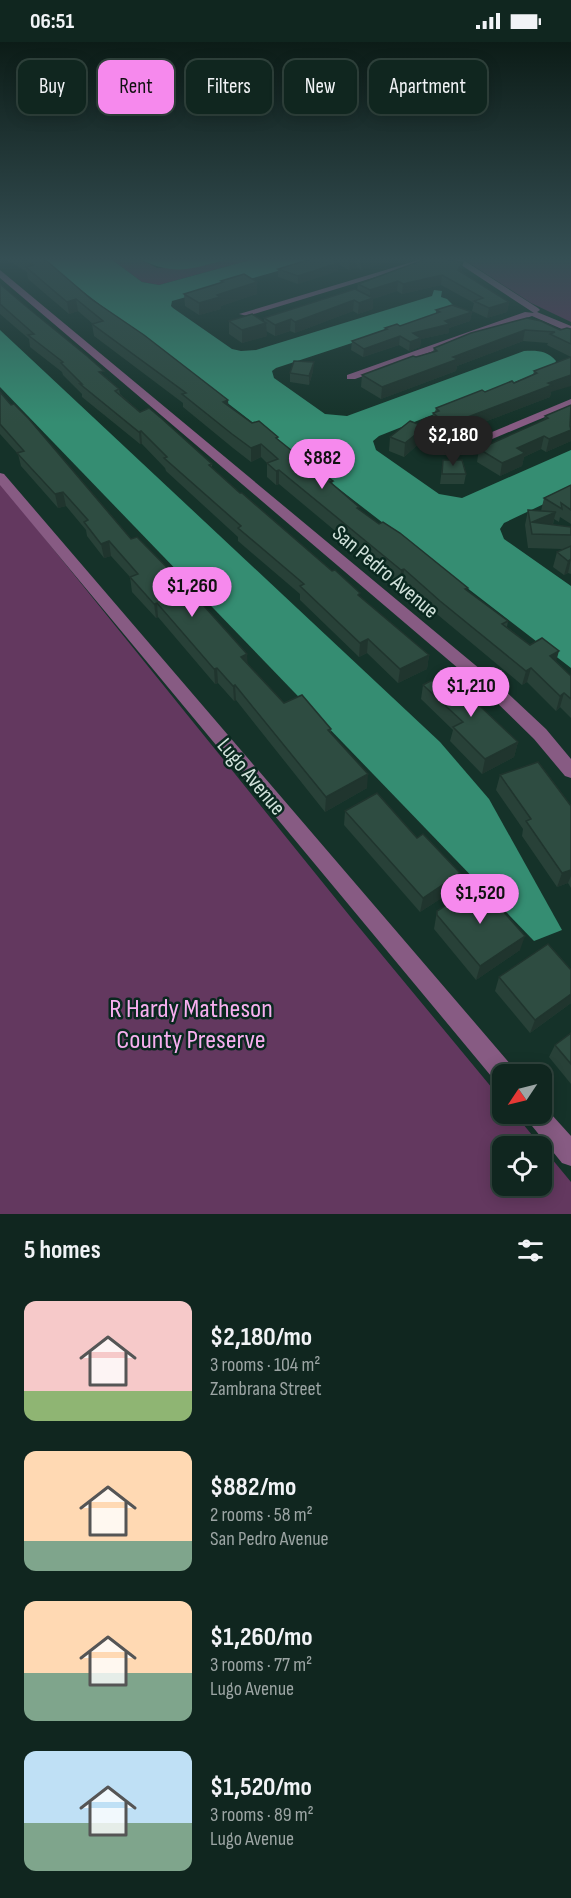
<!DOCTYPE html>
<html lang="en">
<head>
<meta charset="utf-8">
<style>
	body { margin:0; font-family:"Sofia Sans Condensed",sans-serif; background:#1e322c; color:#f1f3f6; height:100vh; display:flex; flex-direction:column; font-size:22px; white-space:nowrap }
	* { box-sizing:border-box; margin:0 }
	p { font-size:20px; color:#9ca5a4 }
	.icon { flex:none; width:33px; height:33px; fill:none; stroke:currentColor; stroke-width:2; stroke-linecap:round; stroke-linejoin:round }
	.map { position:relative; height:1172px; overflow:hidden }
	.sheet { display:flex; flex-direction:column; background:#10261f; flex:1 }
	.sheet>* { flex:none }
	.top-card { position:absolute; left:18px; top:18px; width:536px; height:54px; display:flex; gap:12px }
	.needle { width:39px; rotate:235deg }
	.buttons { position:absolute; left:492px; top:1022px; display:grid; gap:12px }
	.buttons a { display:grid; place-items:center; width:60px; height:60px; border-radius:12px; background:#10261f; box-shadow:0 3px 15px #0003,0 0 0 2px #30433d; font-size:30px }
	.price { position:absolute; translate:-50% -51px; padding:0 14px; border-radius:21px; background:#f689ed; color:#111; font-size:20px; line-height:39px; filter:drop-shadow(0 2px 3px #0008) }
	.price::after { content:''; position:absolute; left:50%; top:36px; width:18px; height:14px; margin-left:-9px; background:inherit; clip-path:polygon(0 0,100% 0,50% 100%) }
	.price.active { background:#222; color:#fff }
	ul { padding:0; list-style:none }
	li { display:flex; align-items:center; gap:18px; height:150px; padding:0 24px }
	li span { display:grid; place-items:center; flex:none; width:168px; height:120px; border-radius:12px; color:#555 }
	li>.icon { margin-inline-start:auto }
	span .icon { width:72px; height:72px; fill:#fffc; stroke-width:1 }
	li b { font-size:26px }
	h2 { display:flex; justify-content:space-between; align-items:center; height:72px; padding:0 24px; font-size:26px }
	.chip { padding:0 21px; border-radius:12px; background:#10261f; box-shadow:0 3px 15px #0003,0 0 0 2px #30433d; font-size:21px; line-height:54px }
	.chip.active { background:#f689ed; color:#111 }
	.status { display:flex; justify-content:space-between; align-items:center; height:42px; padding:0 30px; background:#10261f; direction:ltr }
	.status svg { height:16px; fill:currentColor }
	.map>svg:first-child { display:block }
	.green { fill:#63385f }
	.water { fill:#358d72 }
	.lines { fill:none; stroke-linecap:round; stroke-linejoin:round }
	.minor { fill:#875b83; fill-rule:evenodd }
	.wall { fill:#284138 }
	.shaded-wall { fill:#20352e }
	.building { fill:#2e4c41; stroke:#20352e; stroke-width:1.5 }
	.labels { text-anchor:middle; stroke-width:5; stroke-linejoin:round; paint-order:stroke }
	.street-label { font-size:22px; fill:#d1e2db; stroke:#0a281f }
	.near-park-label { font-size:27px; fill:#f7afef; stroke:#0a281f }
</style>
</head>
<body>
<div class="status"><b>06:51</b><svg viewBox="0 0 49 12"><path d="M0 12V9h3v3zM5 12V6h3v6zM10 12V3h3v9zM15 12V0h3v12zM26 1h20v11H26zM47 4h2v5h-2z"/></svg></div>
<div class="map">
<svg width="571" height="1172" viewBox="0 0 571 1172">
	<rect width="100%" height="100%" fill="#153229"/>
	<g class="green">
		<polygon points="111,217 140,217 157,226 205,223 229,217 254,217 159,243 142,240"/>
		<polygon points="463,217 571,217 571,280 531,261"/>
		<polygon points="0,441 353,878 502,1058 502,1071 514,1071 541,1104 502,1104 502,1143 542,1143 542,1105 571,1140 571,1172 0,1172"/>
	</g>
	<g class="water">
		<path d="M 41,217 L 111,217 L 142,240 L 159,243 L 254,217 L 320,217 L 172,259 L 171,264 L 173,266 L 232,307 L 241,309 L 256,308 L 432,254 L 434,248 L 442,249 L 441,255 L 447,257 L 454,264 L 449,269 L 276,326 L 272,329 L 274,336 L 325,372 L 347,374 L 524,309 C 537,308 548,309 556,319 L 553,325 L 379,394 L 373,399 L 376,408 L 439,452 L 462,456 L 571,408 L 571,449 L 504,481 L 500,487 L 504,497 L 571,544 L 571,626 Z"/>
		<path d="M 140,217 L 229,217 C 193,226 175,235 140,217 Z"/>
		<polygon points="0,288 440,700 489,757 562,888 534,899 0,345"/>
	</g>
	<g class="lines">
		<g class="minor">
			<polygon points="422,217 435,217 247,274 239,272"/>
			<polygon points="452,217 462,217 538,266 540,268 537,270 571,284 571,291 532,274 355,337 347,337 347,333 525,270 534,271"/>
			<polygon points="0,228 498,642 546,687 571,717 571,736 565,734 534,697 486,650 0,236"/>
			<polygon points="571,357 571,364 466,408 462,409 456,405"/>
			<polygon points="0,431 4,432 512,1024 515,1032 502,1032 502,1043 496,1040 0,443"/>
			<polygon points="542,1062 571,1094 571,1124 562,1121 528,1079 524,1071 542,1071"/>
		</g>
	</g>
	<g class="wall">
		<polygon points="5,217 43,217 91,257 229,364 252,381 279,398 302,421 316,432 333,439 332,442 359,468 508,579 507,585 530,603 556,619 571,634 571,676 560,665 556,669 527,640 522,643 438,573 403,541 400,543 279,442 276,443 267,435 267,421 261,415 251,420 233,406 183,365 183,361 94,294 92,282 93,282 78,269 69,272 28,237 27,230"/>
		<polygon points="336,217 392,217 391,219 361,228 357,225 349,228 338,222 338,229 298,242 278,235 278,227 336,220"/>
		<polygon points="462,229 462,230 509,260 507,270 487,276 472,269 474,261 441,243 402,252 397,249 373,257 373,267 358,272 353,269 295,291 290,289 275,294 266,289 267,294 242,301 229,292 229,279 264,280 264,276 357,248 358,242"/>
		<polygon points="221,239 257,240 257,252 221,264 221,267 199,273 185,264 184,252 221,241"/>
		<polygon points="0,242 119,347 120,352 140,370 212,422 212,426 240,451 360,555 429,613 427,627 398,641 367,611 359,615 300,558 300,552 238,499 238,495 166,429 165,426 142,402 140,402 82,355 82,352 63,333 62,330 30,305 29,297 0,272"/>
		<polygon points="436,268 472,270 470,279 449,286 449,291 421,297 420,305 409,309 399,303 363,315 351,308 352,299 385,288 385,286 400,284 436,272"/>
		<polygon points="527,276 560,288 571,287 571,315 547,303 548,301 523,299 457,324 456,329 381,357 361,345 362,333 433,310 434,306"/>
		<polygon points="571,315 551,350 550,355 442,396 431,389 433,371 435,370 436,366 514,341 533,333 534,329"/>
		<polygon points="313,329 309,343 290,340 290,331"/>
		<polygon points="0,350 131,497 284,661 331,687 331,691 367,746 325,770 236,658 234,659 218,641 215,642 158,575 156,576 132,550 130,535 111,514 104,516 87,494 86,488 66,464 58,466 21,424 18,412 0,392"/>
		<polygon points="571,363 571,399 546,410 541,407 524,415 522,424 500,434 477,420 479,407 544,378 545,374"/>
		<polygon points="425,385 423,398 404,415 389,409 390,395"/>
		<polygon points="443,418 466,432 464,442 440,442"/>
		<polygon points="571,443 571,482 560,475 559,480 554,477 553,483 571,485 571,532 568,531 564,533 553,525 557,510 563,507 528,506 525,483 528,468 541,469 544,456"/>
		<polygon points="423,643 518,700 514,715 482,732 450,699 453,688 421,657"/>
		<polygon points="500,733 571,764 571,846 568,841 557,845 522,794 523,787 496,748"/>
		<polygon points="345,769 417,796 457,846 420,870 344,783"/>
		<polygon points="437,869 520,908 476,938 434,887"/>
		<polygon points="571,928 571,961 530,991 495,949 499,935"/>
		<polygon points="571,991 571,1042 549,1015 555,1003"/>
	</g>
	<g class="shaded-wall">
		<polygon points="349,217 357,217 357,225 349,228"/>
		<polygon points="361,217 392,217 391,219 361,228"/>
		<polygon points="463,220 462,229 457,238 458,228"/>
		<polygon points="338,221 338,229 298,242 298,234"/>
		<polygon points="442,233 441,243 402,252 403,242"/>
		<polygon points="398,239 397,249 373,257 373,267 358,272 359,261 370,257 370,248"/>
		<polygon points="257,240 257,252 221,264 221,267 199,273 199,261 217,253"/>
		<polygon points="76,257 78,269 69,272 67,260"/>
		<polygon points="354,258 353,269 295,291 295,280"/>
		<polygon points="509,260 507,270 487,276 489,266"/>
		<polygon points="472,270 470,279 449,286 449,291 421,297 420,305 409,309 410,300 413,291"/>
		<polygon points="291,277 290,289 275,294 275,283"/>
		<polygon points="266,281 267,294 242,301 242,288"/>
		<polygon points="525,288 523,299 457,324 456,329 381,357 382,345 453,315"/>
		<polygon points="400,294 399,303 363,315 364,307"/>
		<polygon points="314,320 313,329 309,343 309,334"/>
		<polygon points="571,333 571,344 551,350 550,355 442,396 444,384 548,341"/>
		<polygon points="228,358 229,371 223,360"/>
		<polygon points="571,384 571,399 546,410 549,397"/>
		<polygon points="425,385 423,398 404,415 405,401"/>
		<polygon points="141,389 142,402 140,402 139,390"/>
		<polygon points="544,394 541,407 524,415 522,424 500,434 502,421 517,406"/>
		<polygon points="261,402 261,415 251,420 251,406"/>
		<polygon points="279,428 279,442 276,443 276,429"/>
		<polygon points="63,450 66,464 58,466 55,452"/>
		<polygon points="556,470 552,484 532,480"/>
		<polygon points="109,499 111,514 104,516 101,502"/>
		<polygon points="571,517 568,531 564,533 568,519"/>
		<polygon points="404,527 403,541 400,543 401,528"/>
		<polygon points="157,561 158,575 156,576 154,562"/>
		<polygon points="368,597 367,611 359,615 360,601"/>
		<polygon points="559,609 555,623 550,614"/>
		<polygon points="247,612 248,627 241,615"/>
		<polygon points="429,613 427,627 398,641 400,627"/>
		<polygon points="217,626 218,641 215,642 214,627"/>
		<polygon points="531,626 527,640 522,643 526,629"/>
		<polygon points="235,643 236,658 234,659 233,644"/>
		<polygon points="564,651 560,665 556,669 560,654"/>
		<polygon points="518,700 514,715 482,732 485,717"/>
		<polygon points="368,732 367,746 325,770 326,755"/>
		<polygon points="571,828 571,834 568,841 557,845 562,831"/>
		<polygon points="460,831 457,846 420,870 423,856"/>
		<polygon points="525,894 520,908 476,938 480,924"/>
		<polygon points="571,952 571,961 530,991 535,978"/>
	</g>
	<g class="building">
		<polygon points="22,217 43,217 48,220 91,257 144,293 228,358 223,360 252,381 259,379 278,395 276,396 302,417 299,419 316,432 321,430 333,439 330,440 359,465 357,466 379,482 383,480 400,491 468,546 465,547 508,579 502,582 530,603 542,596 559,609 550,614 571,634 571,657 564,651 560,654 531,626 526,629 440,559 404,527 401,528 279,428 276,429 267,421 278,417 261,402 251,406 232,392 182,352 186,351 92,282 103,279 76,257 67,260 26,225 33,223"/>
		<polygon points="311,217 332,217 338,221 298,234 278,227"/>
		<polygon points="426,217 442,217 463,220 458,228 509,260 489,266 474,259 483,256 442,233 403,242 398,239 370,248 358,242"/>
		<polygon points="244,232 257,240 217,253 220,255 199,261 184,252 223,240 221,239"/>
		<polygon points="0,242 27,265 87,314 104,329 99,330 119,347 115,349 140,370 149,366 161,376 212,422 209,423 240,451 242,451 332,529 335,528 360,551 358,553 429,613 400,627 368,597 360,601 300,544 304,542 238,486 241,484 164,416 167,415 141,389 139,390 80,342 82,342 61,321 63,320 28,293 34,292 0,262"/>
		<polygon points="355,247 373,256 359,261 354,258 295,280 291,277 275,283 264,276"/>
		<polygon points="452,263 472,270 445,279 450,282 413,291 421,296 410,300 400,294 364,307 352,299 387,287 385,286 397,282 400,284 440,270 436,268"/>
		<polygon points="252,272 266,281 242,288 229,279"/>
		<polygon points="527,276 541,279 560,288 567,286 571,287 571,302 550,292 555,290 525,288 453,315 458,317 382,345 362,333 413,314 416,315 437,309 434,306 471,291"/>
		<polygon points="571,315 571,333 548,341 552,343 444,384 433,377 438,375 433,371 439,369 436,366 482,348 485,350 512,339 514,341 537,331 534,329"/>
		<polygon points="294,319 314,320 309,334 290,331"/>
		<polygon points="0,350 11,363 14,362 29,377 131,497 137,495 195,554 247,612 241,615 284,661 302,653 331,687 328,688 368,732 326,755 235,643 233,644 217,626 214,627 157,561 154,562 130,535 138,532 109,499 101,502 84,480 88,478 63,450 55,452 17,411 24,409 0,382"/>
		<polygon points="571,363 570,384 571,388 549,397 544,394 517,406 525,411 502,421 479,407 548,376 545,374"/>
		<polygon points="410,379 425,385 405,401 390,395"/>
		<polygon points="443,418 462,418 466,432 442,432"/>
		<polygon points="571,443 571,468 561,461 562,467 544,456"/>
		<polygon points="528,468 556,470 532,480 571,485 571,493 532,492"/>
		<polygon points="571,504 571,517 568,519 557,510"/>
		<polygon points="445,631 518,700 485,717 453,685 463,680 423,643"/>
		<polygon points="538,720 571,764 571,828 562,831 526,779 531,777 500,733"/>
		<polygon points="377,751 417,796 423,792 460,831 423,856 345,769"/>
		<polygon points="479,842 525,894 480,924 437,873 437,869"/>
		<polygon points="548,902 571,928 571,952 535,978 499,935"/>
		<polygon points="571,991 571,1022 555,1003"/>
	</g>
	<linearGradient id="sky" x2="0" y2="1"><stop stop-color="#0c1c17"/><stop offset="0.57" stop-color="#354f54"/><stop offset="1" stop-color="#354f54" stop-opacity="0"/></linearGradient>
	<rect width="571" height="381" fill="url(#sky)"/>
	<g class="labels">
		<g class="street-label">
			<text transform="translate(386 529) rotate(40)" y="8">San Pedro Avenue</text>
			<text transform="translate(252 734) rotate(50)" y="8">Lugo Avenue</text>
		</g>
		<g class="near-park-label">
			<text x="191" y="975">R Hardy Matheson<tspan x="191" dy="31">County Preserve</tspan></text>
		</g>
	</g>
</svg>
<div class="buttons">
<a><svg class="needle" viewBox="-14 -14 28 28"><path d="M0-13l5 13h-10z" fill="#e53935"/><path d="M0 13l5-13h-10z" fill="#9ca5a4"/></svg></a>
<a><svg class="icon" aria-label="locate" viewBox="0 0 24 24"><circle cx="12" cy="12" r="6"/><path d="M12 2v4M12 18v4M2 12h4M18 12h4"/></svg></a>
</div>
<b class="price active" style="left:453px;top:425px">$2,180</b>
<b class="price" style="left:322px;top:448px">$882</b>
<b class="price" style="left:192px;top:576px">$1,260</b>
<b class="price" style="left:471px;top:676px">$1,210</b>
<b class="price" style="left:480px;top:883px">$1,520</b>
<div class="top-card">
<a class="chip">Buy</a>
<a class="chip active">Rent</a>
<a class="chip">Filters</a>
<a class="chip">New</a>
<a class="chip">Apartment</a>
</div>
</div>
<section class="sheet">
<h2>5 homes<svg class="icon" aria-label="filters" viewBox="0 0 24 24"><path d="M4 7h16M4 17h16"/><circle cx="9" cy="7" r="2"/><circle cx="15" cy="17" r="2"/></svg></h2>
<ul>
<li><span style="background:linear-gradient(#f6c9c9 75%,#8fb573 0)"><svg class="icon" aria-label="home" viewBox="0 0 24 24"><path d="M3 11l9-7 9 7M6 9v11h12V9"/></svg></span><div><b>$2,180/mo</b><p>3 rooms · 104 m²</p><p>Zambrana Street</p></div></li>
<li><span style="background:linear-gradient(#ffd9b3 75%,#7fa58c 0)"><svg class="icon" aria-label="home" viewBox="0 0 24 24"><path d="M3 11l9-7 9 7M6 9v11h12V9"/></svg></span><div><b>$882/mo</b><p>2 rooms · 58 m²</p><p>San Pedro Avenue</p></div></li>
<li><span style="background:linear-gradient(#ffd9b3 60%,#7fa58c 0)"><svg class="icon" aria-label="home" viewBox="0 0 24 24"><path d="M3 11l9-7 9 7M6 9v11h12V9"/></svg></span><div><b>$1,260/mo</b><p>3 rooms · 77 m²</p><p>Lugo Avenue</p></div></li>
<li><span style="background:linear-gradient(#bfe0f5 60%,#7fa58c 0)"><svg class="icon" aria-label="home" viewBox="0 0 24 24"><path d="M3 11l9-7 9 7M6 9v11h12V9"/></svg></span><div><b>$1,520/mo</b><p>3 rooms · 89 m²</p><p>Lugo Avenue</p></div></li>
</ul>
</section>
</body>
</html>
